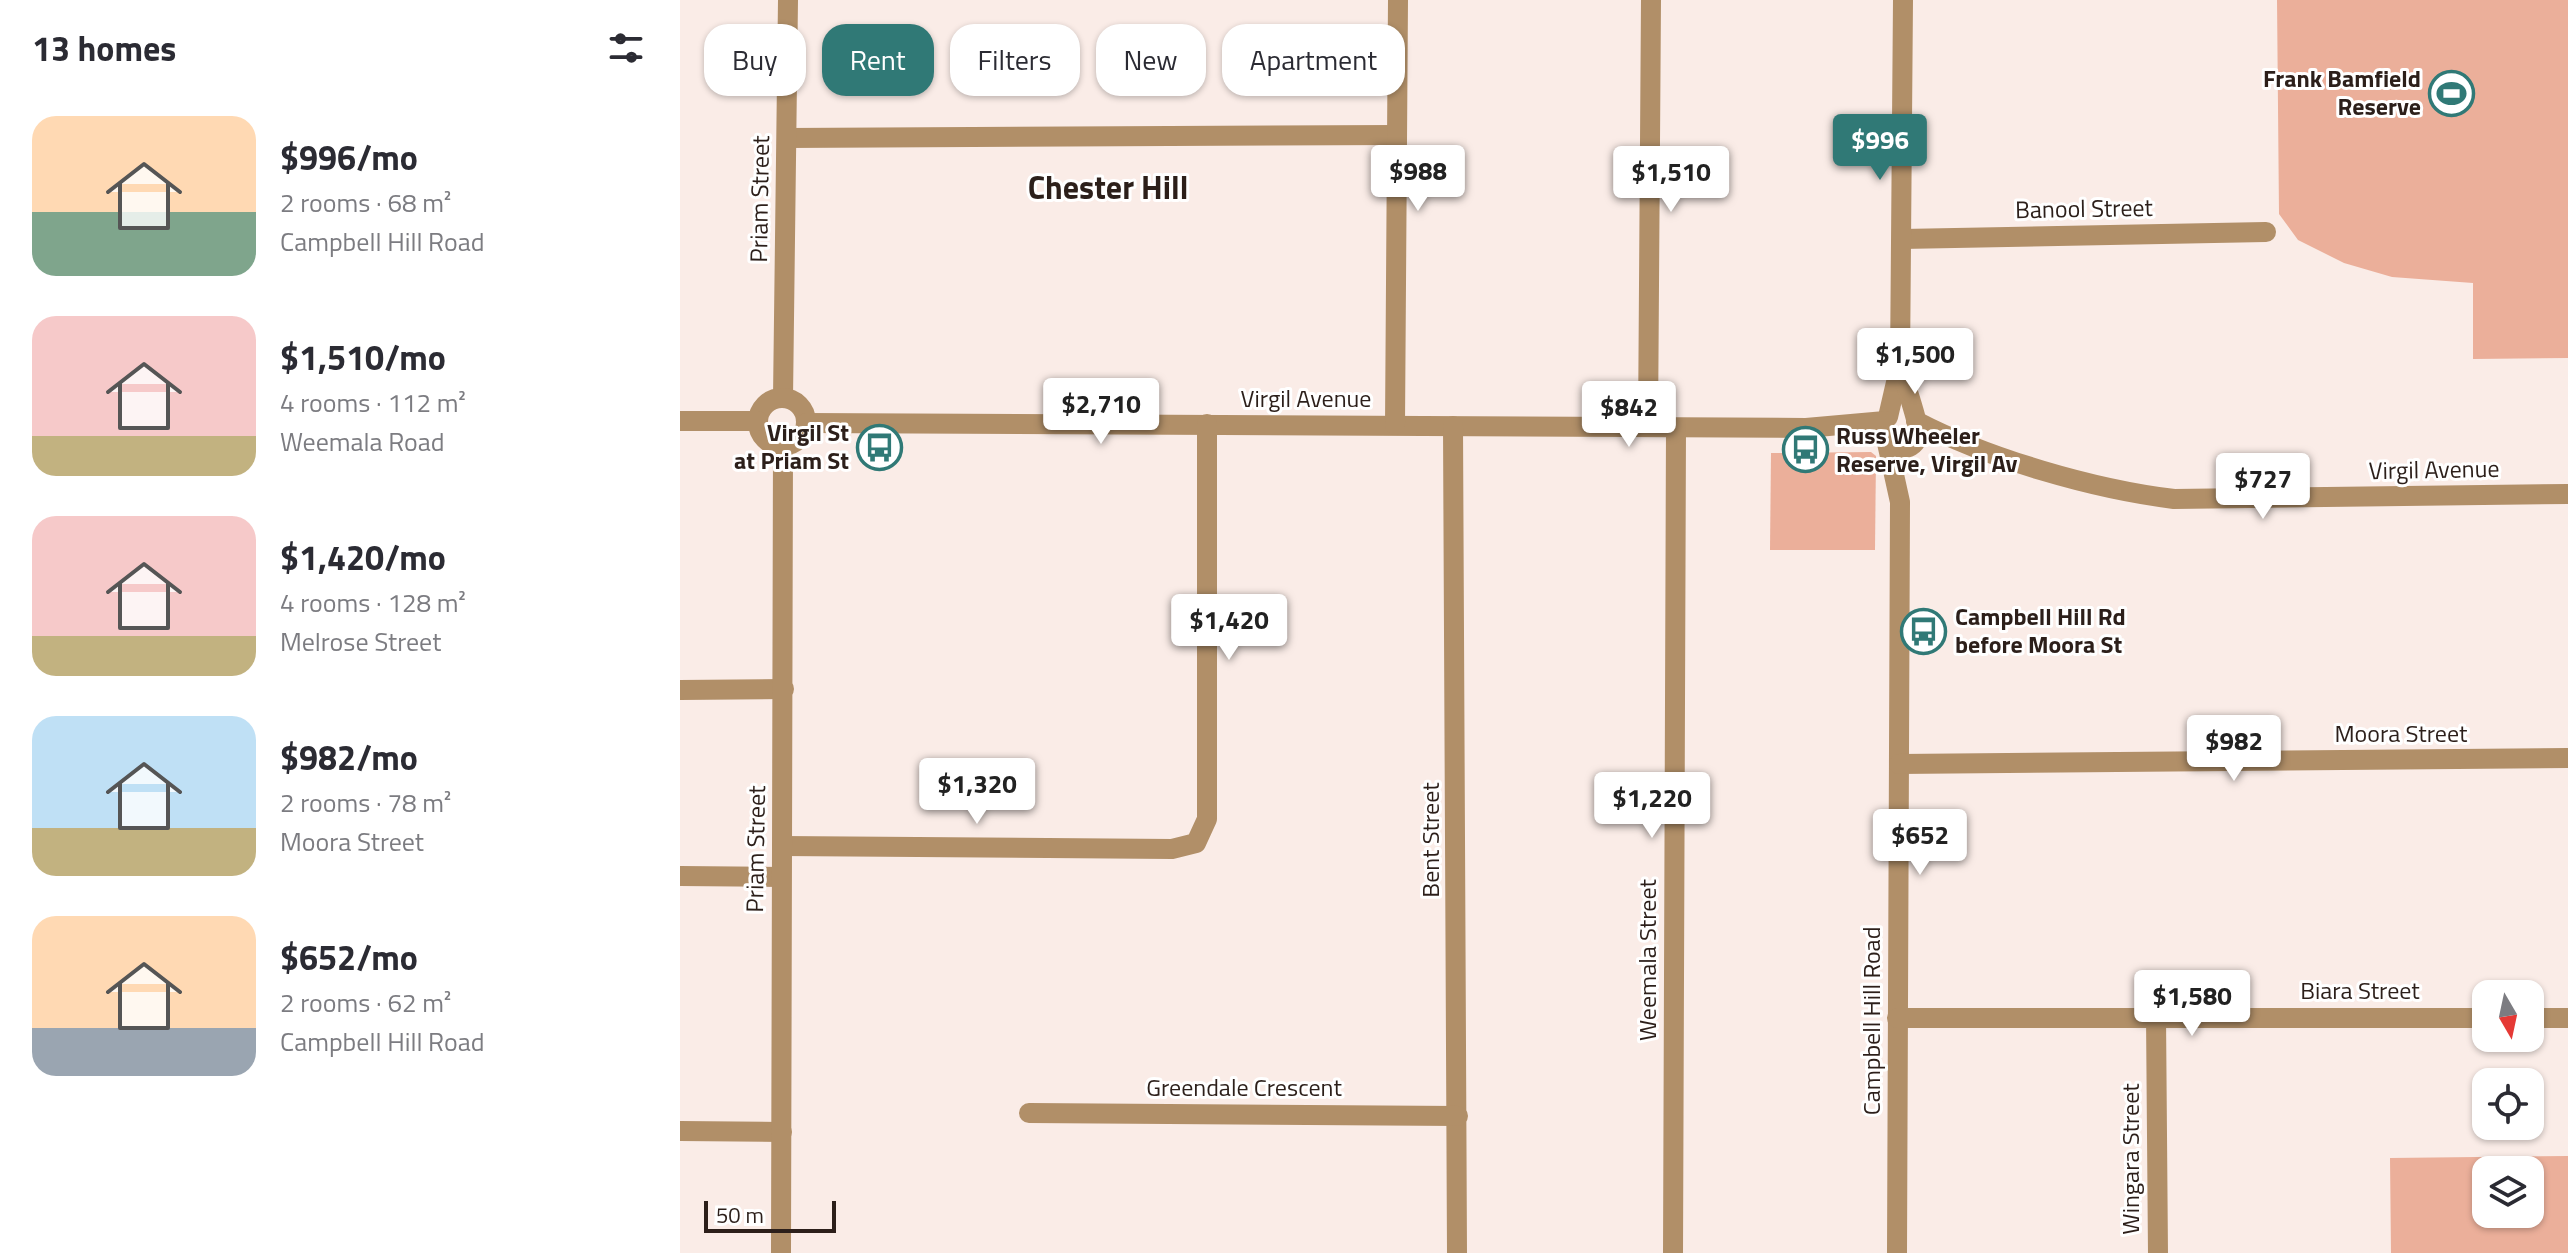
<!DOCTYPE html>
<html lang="en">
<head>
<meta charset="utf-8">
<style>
	body { margin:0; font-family:"Titillium Web",sans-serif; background:#f7f7f7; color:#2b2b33; height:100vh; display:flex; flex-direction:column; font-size:30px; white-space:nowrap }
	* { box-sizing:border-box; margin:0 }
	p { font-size:26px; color:#7c7c81 }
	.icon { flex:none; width:44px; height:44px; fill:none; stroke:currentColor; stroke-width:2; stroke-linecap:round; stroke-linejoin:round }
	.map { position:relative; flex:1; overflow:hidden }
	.sheet { display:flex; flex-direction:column; background:#fff; width:680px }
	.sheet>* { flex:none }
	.guide { position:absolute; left:24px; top:24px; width:760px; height:72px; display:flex; gap:16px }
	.needle { width:52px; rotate:171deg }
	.controls { position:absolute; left:1792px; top:980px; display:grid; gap:16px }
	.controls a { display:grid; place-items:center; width:72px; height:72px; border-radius:16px; background:#fff; box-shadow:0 2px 6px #0004; font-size:40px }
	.scale { position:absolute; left:24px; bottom:20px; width:132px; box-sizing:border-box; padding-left:8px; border:4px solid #2c1f1a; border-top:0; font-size:22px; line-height:28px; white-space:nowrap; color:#2c1f1a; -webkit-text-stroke:6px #fff; paint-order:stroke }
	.price { position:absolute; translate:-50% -68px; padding:0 18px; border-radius:8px; background:#fff; color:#222; font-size:26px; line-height:52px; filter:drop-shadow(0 2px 4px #0008) }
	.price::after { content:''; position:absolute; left:50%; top:48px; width:24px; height:18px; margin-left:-12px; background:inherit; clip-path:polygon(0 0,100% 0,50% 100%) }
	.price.selected { background:#307976; color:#fff }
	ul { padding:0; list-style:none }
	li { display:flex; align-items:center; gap:24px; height:200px; padding:0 32px }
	li span { display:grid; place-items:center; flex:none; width:224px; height:160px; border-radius:24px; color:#555 }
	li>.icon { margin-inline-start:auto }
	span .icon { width:96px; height:96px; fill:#fffc; stroke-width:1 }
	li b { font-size:34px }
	h2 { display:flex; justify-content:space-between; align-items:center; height:96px; padding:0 32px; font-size:34px }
	.chip { padding:0 28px; border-radius:24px; background:#fff; box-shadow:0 2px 6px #0004; font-size:28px; line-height:72px }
	.chip.selected { background:#307976; color:#fff }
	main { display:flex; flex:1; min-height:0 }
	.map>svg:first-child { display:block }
	.green { fill:#ebaf9a; fill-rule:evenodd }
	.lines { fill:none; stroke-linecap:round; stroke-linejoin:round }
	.minor { stroke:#b18f68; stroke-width:20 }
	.labels { text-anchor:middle; stroke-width:6; stroke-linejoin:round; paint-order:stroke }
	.poi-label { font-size:24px; font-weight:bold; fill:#2c1f1a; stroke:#fff; text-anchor:end }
	.street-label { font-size:24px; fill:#2c1f1a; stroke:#fff }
	.district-label { font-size:32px; font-weight:bold; fill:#2c1f1a; stroke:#fff }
</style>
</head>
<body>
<main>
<section class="sheet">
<h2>13 homes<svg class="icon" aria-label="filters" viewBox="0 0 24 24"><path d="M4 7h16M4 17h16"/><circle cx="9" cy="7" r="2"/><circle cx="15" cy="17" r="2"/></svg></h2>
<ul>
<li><span style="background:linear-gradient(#ffd9b3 60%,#7fa58c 0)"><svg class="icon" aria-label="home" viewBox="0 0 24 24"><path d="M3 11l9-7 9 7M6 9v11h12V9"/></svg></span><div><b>$996/mo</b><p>2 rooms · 68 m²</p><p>Campbell Hill Road</p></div></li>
<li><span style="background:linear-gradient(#f6c9c9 75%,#c2b280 0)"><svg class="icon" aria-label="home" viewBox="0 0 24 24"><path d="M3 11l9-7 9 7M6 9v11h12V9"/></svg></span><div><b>$1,510/mo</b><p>4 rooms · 112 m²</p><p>Weemala Road</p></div></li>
<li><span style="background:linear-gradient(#f6c9c9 75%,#c2b280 0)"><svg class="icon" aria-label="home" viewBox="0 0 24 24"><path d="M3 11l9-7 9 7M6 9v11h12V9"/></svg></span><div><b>$1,420/mo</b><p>4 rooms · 128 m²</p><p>Melrose Street</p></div></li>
<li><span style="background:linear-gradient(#bfe0f5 70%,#c2b280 0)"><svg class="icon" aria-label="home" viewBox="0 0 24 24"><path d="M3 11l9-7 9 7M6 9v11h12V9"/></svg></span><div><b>$982/mo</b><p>2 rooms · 78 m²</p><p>Moora Street</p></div></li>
<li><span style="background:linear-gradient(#ffd9b3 70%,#9aa5b1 0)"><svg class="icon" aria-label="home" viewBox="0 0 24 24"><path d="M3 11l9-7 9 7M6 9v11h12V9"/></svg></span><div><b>$652/mo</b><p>2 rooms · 62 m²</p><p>Campbell Hill Road</p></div></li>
</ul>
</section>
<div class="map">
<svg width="1888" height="1253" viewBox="0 0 1888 1253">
	<rect width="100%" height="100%" fill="#faece7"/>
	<g class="green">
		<polygon points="1597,0 1888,0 1888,358 1793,359 1793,283 1712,277 1664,263 1618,240 1599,214"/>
		<polygon points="1191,452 1196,456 1195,550 1090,550 1091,453"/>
		<path d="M 1888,1156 L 1888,1253 L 1711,1253 L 1710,1158 ZM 1850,1170 L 1850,1214 L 1806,1214 L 1806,1170 Z"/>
	</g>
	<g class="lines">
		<g class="minor">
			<polyline points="107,138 717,135"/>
			<polyline points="1222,239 1586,232"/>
			<polyline points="103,398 108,0"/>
			<circle cx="102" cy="422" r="24"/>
			<polyline points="1208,417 1220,365 1223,0"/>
			<polyline points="0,421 78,421"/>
			<path d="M 1236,421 C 1309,459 1413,489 1494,499 L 1888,494"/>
			<polyline points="126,423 1126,428 1205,421"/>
			<polyline points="715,425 718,0"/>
			<polyline points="773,426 777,1253"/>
			<polyline points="968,427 971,0"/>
			<path d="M 1203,436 C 1211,449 1231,455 1238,437 C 1241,427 1224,382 1221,369"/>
			<polyline points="1207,443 1220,502 1217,1253"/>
			<polyline points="0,690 104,689"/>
			<polyline points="1219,764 1888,758"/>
			<polyline points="102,846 492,849 516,843 527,819 527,424"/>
			<polyline points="0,876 100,877"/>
			<polyline points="1476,1016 1478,1253"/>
			<polyline points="1217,1018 1806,1018"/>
			<polyline points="1850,1018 1888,1018"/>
			<polyline points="349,1113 778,1116"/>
			<polyline points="0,1131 102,1132"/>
			<polyline points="101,1253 103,446"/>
			<polyline points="993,1253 996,428"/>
		</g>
	</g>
	<defs>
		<symbol id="stadium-ring" viewBox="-11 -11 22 22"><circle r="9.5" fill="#fff" stroke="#307976" stroke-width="1.5"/><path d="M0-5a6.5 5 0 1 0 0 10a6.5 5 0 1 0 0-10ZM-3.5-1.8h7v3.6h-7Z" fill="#307976"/></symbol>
		<symbol id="bus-ring" viewBox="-11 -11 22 22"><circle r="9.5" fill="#fff" stroke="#307976" stroke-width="1.5"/><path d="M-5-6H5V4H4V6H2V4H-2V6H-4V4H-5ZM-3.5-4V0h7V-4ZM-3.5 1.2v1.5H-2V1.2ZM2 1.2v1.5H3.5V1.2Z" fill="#307976"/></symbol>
	</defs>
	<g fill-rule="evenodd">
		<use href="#stadium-ring" x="1746" y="68" width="51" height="51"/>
		<use href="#bus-ring" x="174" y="422" width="51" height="51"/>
		<use href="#bus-ring" x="1100" y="424" width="51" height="51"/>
		<use href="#bus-ring" x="1218" y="606" width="51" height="51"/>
	</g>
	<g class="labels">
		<g class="poi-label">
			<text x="1741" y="87">Frank Bamfield<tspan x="1741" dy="28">Reserve</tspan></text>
			<text x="169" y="441">Virgil St<tspan x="169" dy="28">at Priam St</tspan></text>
			<text x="1156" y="444" text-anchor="start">Russ Wheeler<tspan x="1156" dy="28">Reserve, Virgil Av</tspan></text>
			<text x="1275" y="625" text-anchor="start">Campbell Hill Rd<tspan x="1275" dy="28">before Moora St</tspan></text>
		</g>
		<g class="street-label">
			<text transform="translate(80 199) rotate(-89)" y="8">Priam Street</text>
			<text transform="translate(1404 209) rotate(-1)" y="8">Banool Street</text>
			<text x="626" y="407">Virgil Avenue</text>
			<text transform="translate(1754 470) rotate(-1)" y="8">Virgil Avenue</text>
			<text x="1721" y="742">Moora Street</text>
			<text transform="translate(751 840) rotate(-90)" y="8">Bent Street</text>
			<text transform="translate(76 849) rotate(-89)" y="8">Priam Street</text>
			<text transform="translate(968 960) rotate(-90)" y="8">Weemala Street</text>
			<text x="1680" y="999">Biara Street</text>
			<text transform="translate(1192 1021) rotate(-90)" y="8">Campbell Hill Road</text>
			<text x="564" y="1096">Greendale Crescent</text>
			<text transform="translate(1451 1159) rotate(-90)" y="8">Wingara Street</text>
		</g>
		<g class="district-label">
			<text x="428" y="199">Chester Hill</text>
		</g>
	</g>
</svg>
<div class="controls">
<a><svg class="needle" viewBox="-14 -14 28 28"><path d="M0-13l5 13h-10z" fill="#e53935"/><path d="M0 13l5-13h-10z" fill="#7c7c81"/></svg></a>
<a><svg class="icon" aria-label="locate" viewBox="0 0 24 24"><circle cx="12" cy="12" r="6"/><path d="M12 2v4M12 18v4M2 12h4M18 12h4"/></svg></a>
<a><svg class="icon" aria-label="layers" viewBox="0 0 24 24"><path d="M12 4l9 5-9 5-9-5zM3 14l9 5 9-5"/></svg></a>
</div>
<div class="scale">50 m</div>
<b class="price selected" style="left:1200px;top:182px">$996</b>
<b class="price" style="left:738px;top:213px">$988</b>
<b class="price" style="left:991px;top:214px">$1,510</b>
<b class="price" style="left:1235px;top:396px">$1,500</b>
<b class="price" style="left:421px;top:446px">$2,710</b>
<b class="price" style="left:949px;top:449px">$842</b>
<b class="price" style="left:1583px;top:521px">$727</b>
<b class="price" style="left:549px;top:662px">$1,420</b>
<b class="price" style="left:1554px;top:783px">$982</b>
<b class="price" style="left:297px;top:826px">$1,320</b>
<b class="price" style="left:972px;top:840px">$1,220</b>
<b class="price" style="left:1240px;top:877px">$652</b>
<b class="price" style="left:1512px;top:1038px">$1,580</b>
<div class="guide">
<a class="chip">Buy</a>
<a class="chip selected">Rent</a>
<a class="chip">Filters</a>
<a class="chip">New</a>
<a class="chip">Apartment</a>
</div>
</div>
</main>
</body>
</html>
